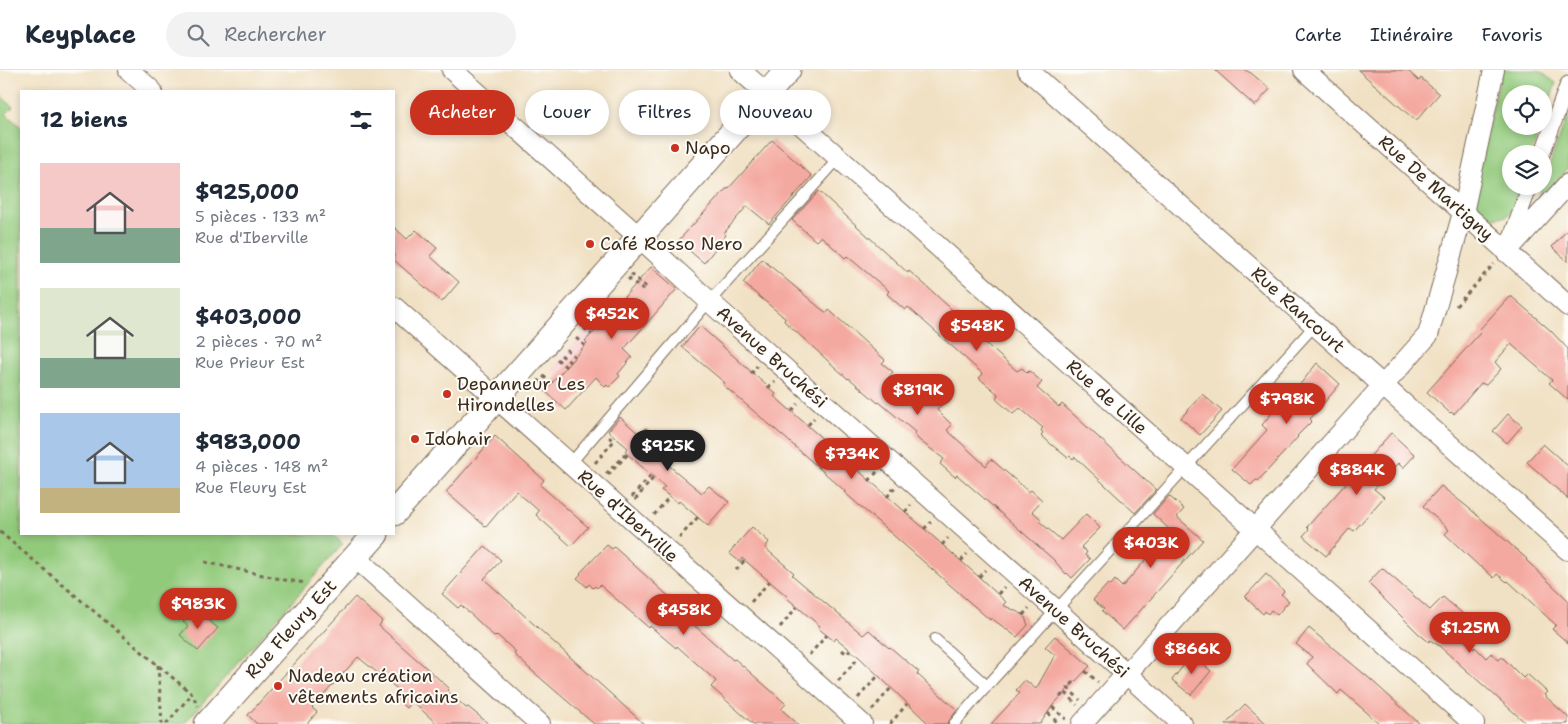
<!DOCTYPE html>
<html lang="fr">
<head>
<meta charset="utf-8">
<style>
	body { margin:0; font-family:"Shantell Sans",sans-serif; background:#f2f2f3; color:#1f2937; height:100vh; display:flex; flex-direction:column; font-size:19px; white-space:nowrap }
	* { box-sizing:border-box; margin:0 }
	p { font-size:16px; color:#747a83 }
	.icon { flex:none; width:28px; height:28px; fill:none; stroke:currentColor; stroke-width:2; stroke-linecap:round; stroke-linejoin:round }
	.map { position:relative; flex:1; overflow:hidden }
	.panel { position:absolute; left:20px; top:20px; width:375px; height:445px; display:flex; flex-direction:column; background:#fff; border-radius:0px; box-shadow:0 2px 8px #0003 }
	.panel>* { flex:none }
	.top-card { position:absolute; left:410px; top:20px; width:475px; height:45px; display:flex; gap:10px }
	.tools { position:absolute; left:1502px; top:15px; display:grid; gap:10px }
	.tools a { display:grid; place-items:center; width:50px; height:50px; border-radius:50%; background:#fff; box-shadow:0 2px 8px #0003; font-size:25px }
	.price { position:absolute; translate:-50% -42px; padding:0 11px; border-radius:18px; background:#c8321e; color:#fff; font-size:16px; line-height:32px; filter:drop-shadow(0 1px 2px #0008) }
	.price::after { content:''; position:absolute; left:50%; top:30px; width:15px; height:11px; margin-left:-8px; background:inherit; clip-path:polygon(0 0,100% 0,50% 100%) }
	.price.active { background:#222; color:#fff }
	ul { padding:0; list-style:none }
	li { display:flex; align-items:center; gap:15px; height:125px; padding:0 20px }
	li span { display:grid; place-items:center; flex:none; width:140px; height:100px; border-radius:0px; color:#555 }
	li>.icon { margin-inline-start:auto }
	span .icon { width:60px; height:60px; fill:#fffc; stroke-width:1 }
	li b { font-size:21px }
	h2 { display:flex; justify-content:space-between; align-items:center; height:60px; padding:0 20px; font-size:21px }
	.tag { padding:0 18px; border-radius:22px; background:#fff; box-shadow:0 2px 8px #0003; font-size:18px; line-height:45px }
	.tag.active { background:#c8321e; color:#fff }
	header { display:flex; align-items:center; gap:30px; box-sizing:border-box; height:70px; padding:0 25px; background:#fff; border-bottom:1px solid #e0e1e3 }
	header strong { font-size:24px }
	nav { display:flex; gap:28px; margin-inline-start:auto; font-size:18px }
	.search { width:350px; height:45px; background:#f2f2f3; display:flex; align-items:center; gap:12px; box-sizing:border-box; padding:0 18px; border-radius:28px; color:#747a83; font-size:19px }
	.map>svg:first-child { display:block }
	.built { fill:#f7cfd0 }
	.green { fill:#92ca7c; stroke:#667a4d }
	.building { fill:#f4a9a0 }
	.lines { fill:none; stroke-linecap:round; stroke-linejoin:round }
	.service-casing { stroke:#7b6a58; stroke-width:12 }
	.pedestrian-casing { stroke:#7b6a58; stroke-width:17 }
	.minor-casing { stroke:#7b6a58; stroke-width:22 }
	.tertiary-casing { stroke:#7b6a58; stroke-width:27 }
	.path { stroke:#7b6a58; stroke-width:3; stroke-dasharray:4 4; stroke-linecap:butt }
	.service { stroke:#fff; stroke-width:10 }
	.pedestrian { stroke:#fff; stroke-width:15 }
	.minor { stroke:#fff; stroke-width:20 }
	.tertiary { stroke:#fff; stroke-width:25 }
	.poi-dot { fill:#c8321e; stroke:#fdfcf7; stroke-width:2 }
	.labels { text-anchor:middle; stroke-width:4; stroke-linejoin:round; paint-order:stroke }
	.poi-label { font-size:18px; fill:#3b2a1e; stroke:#fdfcf7; text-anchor:start }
	.street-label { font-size:18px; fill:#3b2a1e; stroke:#fdfcf7 }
</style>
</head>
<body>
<header>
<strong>Keyplace</strong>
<div class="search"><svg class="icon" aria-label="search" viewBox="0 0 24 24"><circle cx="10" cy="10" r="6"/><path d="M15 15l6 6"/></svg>Rechercher</div>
<nav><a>Carte</a><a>Itinéraire</a><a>Favoris</a></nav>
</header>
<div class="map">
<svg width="1568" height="654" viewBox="0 0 1568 654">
	<rect width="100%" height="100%" fill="#fdfcf7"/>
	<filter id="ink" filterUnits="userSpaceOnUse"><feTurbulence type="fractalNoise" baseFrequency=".02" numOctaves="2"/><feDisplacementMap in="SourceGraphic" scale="10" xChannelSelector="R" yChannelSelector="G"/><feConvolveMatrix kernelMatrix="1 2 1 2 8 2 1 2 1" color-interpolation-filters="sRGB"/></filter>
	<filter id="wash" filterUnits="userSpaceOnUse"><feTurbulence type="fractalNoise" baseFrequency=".0096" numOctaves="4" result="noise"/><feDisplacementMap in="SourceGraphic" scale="20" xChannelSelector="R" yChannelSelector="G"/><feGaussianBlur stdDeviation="1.12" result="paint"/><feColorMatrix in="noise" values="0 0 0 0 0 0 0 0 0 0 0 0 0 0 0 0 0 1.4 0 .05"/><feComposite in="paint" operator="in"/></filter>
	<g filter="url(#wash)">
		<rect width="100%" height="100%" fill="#f1e1c4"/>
		<polygon class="built" points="605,237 638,264 626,279 633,287 619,304 587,274 573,289 597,308 581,325 552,299"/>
		<g class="green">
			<polygon points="1502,0 1538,0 1556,13 1544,47 1544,24 1511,24 1511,56 1541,56 1531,84 1511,84 1511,116 1520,116 1512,140 1507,146 1492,148 1481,145 1476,136 1473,122"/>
			<polygon points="0,25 13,37 6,44 21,57 21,464 332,464 343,474 184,654 0,654"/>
			<polygon points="1568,44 1568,98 1542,130 1537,133 1541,116 1544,116 1544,110"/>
		</g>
		<g id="blocks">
			<g class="building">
				<polygon points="1215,0 1245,0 1251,3 1270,19 1255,36"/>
				<polygon points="1358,0 1407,0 1419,11 1421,8 1439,24 1416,51"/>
				<polygon points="772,70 812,106 769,154 747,136 724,163 726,165 704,193 678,171 726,119 728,119"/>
				<polygon points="819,121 908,203 909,201 923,213 985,270 984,272 1017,301 1022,298 1027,303 1029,301 1042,312 1037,318 1059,337 1062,334 1156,420 1135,443 1075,387 1073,389 1070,386 1068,388 1052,375 1041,365 1043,363 1041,360 1043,358 1020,338 1013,344 996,329 998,324 979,308 983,304 908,237 905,240 887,224 889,221 847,186 845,188 821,166 816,171 792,150"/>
				<polygon points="394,157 407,169 416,160 437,178 430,186 459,212 442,232 394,190"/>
				<polygon points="1568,159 1568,192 1552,177"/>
				<polygon points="762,189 820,238 827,243 829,240 885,290 882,293 893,302 887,309 913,332 934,309 951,324 937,340 952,355 947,360 986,396 991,389 1029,422 1031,420 1042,430 1032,441 1041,449 1039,451 1061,470 1086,444 1100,458 1081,477 1087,482 1085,485 1090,489 1072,508 1067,503 1066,504 1054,490 979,424 957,405 955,407 940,394 944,389 919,370 914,364 915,362 879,332 878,333 849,308 848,309 804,269 784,251 785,248 743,213"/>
				<polygon points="651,197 677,219 624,279 632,287 618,304 620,306 609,317 607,315 605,317 596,307 566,340 545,321 587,273 585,271 600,256 599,255"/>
				<polygon points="1509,227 1512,227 1550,260 1568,279 1568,330 1549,313 1552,310 1511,274 1495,292 1501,299 1486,315 1481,313 1454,344 1451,342 1450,343 1427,322 1481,262 1479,260"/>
				<polygon points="700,256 776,324 774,326 979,507 1006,532 1003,535 1024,545 1028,555 1017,567 991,548 990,550 844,422 845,421 783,366 723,315 725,313 682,277"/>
				<polygon points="1317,293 1340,314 1310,349 1312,351 1297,366 1298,367 1258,411 1256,410 1251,415 1232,399 1267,360 1262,355 1276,338 1282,343 1302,321 1298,317"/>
				<polygon points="1202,324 1222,341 1200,365 1181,348"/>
				<polygon points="1508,344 1522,356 1507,373 1493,361"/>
				<polygon points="620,347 640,365 646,358 676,384 667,394 702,423 709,416 729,432 708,456 679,431 678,433 661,420 665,417 625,382 628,378 608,361"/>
				<polygon points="1391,363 1415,385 1403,398 1398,393 1374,419 1384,427 1354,461 1350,458 1326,486 1303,466 1309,459 1307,457"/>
				<polygon points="495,366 544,410 540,415 588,457 571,476 536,445 539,441 516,421 486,457 446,422"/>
				<polygon points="1543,374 1568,396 1568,429 1527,392"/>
				<polygon points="1441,416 1470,439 1527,489 1526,490 1568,530 1568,573 1552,559 1556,555 1508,511 1507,512 1497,504 1494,508 1481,496 1480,497 1445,464 1449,460 1423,436"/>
				<polygon points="1169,426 1184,439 1177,447 1203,470 1123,560 1102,541 1104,539 1093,530 1108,514 1111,515 1115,510 1122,517 1171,461 1153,444"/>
				<polygon points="752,457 769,472 765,478 794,503 792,505 863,565 869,560 889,578 890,577 919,602 917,604 957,640 947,654 929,654 859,587 836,568 834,571 818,558 820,556 787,528 788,527 742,488 740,492 729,483"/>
				<polygon points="607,475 612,479 614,477 623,485 697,552 694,555 733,590 735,589 786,634 781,639 798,654 753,654 711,617 716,611 677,576 676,578 650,556 649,558 600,515 597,518 595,516 593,518 589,514 587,517 577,508 581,504 580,503"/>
				<polygon points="485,476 501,490 484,509 644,654 594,654 531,600 514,584 516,582 497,565 495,567 461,535 458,538 442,524"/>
				<polygon points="1382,498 1430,540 1443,527 1462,543 1460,545 1461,546 1451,558 1474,579 1475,577 1486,588 1491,583 1499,590 1502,587 1523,608 1527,604 1547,622 1544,625 1568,647 1568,654 1527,654 1438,575 1430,570 1429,572 1419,564 1368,513"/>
				<polygon points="1266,504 1284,521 1281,524 1289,531 1277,545 1271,540 1268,544 1265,541 1263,544 1245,527"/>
				<polygon points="355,527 382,551 379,556 449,618 447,620 466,638 468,637 489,654 437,654 412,631 406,638 395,628 400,621 358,587 312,638 317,642 307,654 257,654 248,645"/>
				<polygon points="195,540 218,558 198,581 180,565 188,556 183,552"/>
				<polygon points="1309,558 1369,608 1420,654 1380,654 1341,620 1338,624 1307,594 1312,587 1296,574"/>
				<polygon points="1055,566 1090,596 1053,635 1040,654 991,654 1020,623 1016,620 1025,610 1036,619 1055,585 1045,577"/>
				<polygon points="1192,585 1211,601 1191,625 1172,610"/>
				<polygon points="1245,634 1267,654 1226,654"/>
			</g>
		</g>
	</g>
	<g filter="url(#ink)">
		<use href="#blocks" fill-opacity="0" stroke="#7b6a58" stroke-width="1"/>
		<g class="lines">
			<defs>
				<g id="service">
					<polyline points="570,394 700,242 839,88"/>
					<polyline points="935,569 987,616"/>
					<polyline points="954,654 987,616 1315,255"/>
				</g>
				<g id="pedestrian">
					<polyline points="1542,84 1568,14"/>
					<polyline points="1508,175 1530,116"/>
				</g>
				<g id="minor">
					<polyline points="129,0 152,21"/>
					<polyline points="452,0 639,167 710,232 1056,540 1182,654"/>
					<polyline points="740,0 1474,654"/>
					<polyline points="1028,0 1568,480"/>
					<polyline points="1304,0 1568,236"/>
					<polyline points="1506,182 1568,114"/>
					<polyline points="394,237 862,654"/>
					<polyline points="355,487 540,654"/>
					<polyline points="1082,654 1428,265 1463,143 1494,0"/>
				</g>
				<g id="tertiary">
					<polyline points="394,443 788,0"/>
					<polyline points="207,654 376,464"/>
				</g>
			</defs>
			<use href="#service" class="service-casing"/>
			<use href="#pedestrian" class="pedestrian-casing"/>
			<use href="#minor" class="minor-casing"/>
			<use href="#tertiary" class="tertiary-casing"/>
			<g class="path">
				<polyline points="631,204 646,217"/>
				<polyline points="628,208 643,220"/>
				<polyline points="612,227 619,233"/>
				<polyline points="605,233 618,245 619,243"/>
				<polyline points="603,236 616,247 615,248"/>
				<polyline points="1456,236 1494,194"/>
				<polyline points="595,245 602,251"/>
				<polyline points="584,258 591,264"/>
				<polyline points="576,268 585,276"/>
				<polyline points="566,279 575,287"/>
				<polyline points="561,285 570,292"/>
				<polyline points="557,289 566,297"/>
				<polyline points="751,304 757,296"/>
				<polyline points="543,306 552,313"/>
				<polyline points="538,310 548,318"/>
				<polyline points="768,318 775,311"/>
				<polyline points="792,341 798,334"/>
				<polyline points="808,355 814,348"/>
				<polyline points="833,378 839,371"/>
				<polyline points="849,392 855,385"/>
				<polyline points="595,393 614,371 610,368 611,367"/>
				<polyline points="606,404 626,383"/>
				<polyline points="608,405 628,384"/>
				<polyline points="869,411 877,402"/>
				<polyline points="632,427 651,405"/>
				<polyline points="887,427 895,417"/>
				<polyline points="635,430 654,407"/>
				<polyline points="905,442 911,435"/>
				<polyline points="654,445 669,427"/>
				<polyline points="924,459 931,452"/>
				<polyline points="0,462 192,624 198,636"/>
				<polyline points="679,468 698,447"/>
				<polyline points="942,475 948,468"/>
				<polyline points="961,491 967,484"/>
				<polyline points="205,492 285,510 306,513"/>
				<polyline points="736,500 745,490"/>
				<polyline points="979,507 985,500"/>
				<polyline points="998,524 1004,517"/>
				<polyline points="751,532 770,511"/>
				<polyline points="1023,545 1029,538"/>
				<polyline points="780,557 797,537"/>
				<polyline points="842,580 847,584 850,580"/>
				<polyline points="809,585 827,565"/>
				<polyline points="158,595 162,654"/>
				<polyline points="1085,601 1098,612"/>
				<polyline points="838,611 859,587"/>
				<polyline points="1074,612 1068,618 1080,630"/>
				<polyline points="1060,627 1065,622 1077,635"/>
				<polyline points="858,628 878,606"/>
				<polyline points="1052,637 1066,649"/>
				<polyline points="872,640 891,618"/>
				<polyline points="1048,643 1059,654"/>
				<polyline points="166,654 192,624"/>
				<polyline points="890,654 907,634"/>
			</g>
			<use href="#service" class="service"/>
			<use href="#pedestrian" class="pedestrian"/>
			<use href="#minor" class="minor"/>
			<use href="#tertiary" class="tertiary"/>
		</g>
	</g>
	<g class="poi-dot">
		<circle cx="675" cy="78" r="5"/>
		<circle cx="590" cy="174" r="5"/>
		<circle cx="447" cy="324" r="5"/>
		<circle cx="415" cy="369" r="5"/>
		<circle cx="278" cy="616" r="5"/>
	</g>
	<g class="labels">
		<g class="poi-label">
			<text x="685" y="84">Napo</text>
			<text x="600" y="180">Café Rosso Nero</text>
			<text x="457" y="320">Depanneur Les<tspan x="457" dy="21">Hirondelles</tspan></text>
			<text x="425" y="375">Idohair</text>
			<text x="288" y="612">Nadeau création<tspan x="288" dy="21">vêtements africains</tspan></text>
		</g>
		<g class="street-label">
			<text transform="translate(1436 118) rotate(42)" y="6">Rue De Martigny</text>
			<text transform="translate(1298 240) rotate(42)" y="6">Rue Rancourt</text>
			<text transform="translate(772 287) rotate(42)" y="6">Avenue Bruchési</text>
			<text transform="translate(1107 327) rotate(42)" y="6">Rue de Lille</text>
			<text transform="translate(628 446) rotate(42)" y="6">Rue d'Iberville</text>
			<text transform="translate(1074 557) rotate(42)" y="6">Avenue Bruchési</text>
			<text transform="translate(291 559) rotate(-48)" y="6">Rue Fleury Est</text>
		</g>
	</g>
</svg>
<div class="tools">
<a><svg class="icon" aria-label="locate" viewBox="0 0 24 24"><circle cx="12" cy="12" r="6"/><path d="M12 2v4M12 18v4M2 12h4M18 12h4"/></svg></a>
<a><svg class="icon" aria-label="layers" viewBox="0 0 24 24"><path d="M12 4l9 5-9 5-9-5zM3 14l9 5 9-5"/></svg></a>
</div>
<b class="price" style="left:612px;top:270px">$452K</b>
<b class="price" style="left:977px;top:282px">$548K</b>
<b class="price" style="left:918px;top:346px">$819K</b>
<b class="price" style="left:1287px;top:355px">$798K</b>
<b class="price active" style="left:668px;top:402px">$925K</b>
<b class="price" style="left:852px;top:410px">$734K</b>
<b class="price" style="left:1357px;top:426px">$884K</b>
<b class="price" style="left:1151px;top:499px">$403K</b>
<b class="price" style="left:198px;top:560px">$983K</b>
<b class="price" style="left:684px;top:566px">$458K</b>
<b class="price" style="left:1470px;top:584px">$1.25M</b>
<b class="price" style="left:1192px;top:605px">$866K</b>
<div class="top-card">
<a class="tag active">Acheter</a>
<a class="tag">Louer</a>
<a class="tag">Filtres</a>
<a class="tag">Nouveau</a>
</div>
<section class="panel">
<h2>12 biens<svg class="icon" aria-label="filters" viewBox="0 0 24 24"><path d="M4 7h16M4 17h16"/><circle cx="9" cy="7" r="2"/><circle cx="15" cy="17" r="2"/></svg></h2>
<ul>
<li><span style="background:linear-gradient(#f6c9c9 65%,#7fa58c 0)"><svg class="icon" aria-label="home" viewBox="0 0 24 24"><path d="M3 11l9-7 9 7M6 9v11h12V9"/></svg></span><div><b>$925,000</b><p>5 pièces · 133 m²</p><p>Rue d'Iberville</p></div></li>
<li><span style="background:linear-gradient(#dfe7d0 70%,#7fa58c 0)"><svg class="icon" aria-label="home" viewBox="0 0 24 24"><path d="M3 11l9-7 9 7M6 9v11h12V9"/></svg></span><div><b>$403,000</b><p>2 pièces · 70 m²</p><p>Rue Prieur Est</p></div></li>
<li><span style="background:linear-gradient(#a9c7e8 75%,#c2b280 0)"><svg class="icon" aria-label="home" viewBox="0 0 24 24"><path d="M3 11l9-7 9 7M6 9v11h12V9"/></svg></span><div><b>$983,000</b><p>4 pièces · 148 m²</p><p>Rue Fleury Est</p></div></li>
</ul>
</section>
</div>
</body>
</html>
